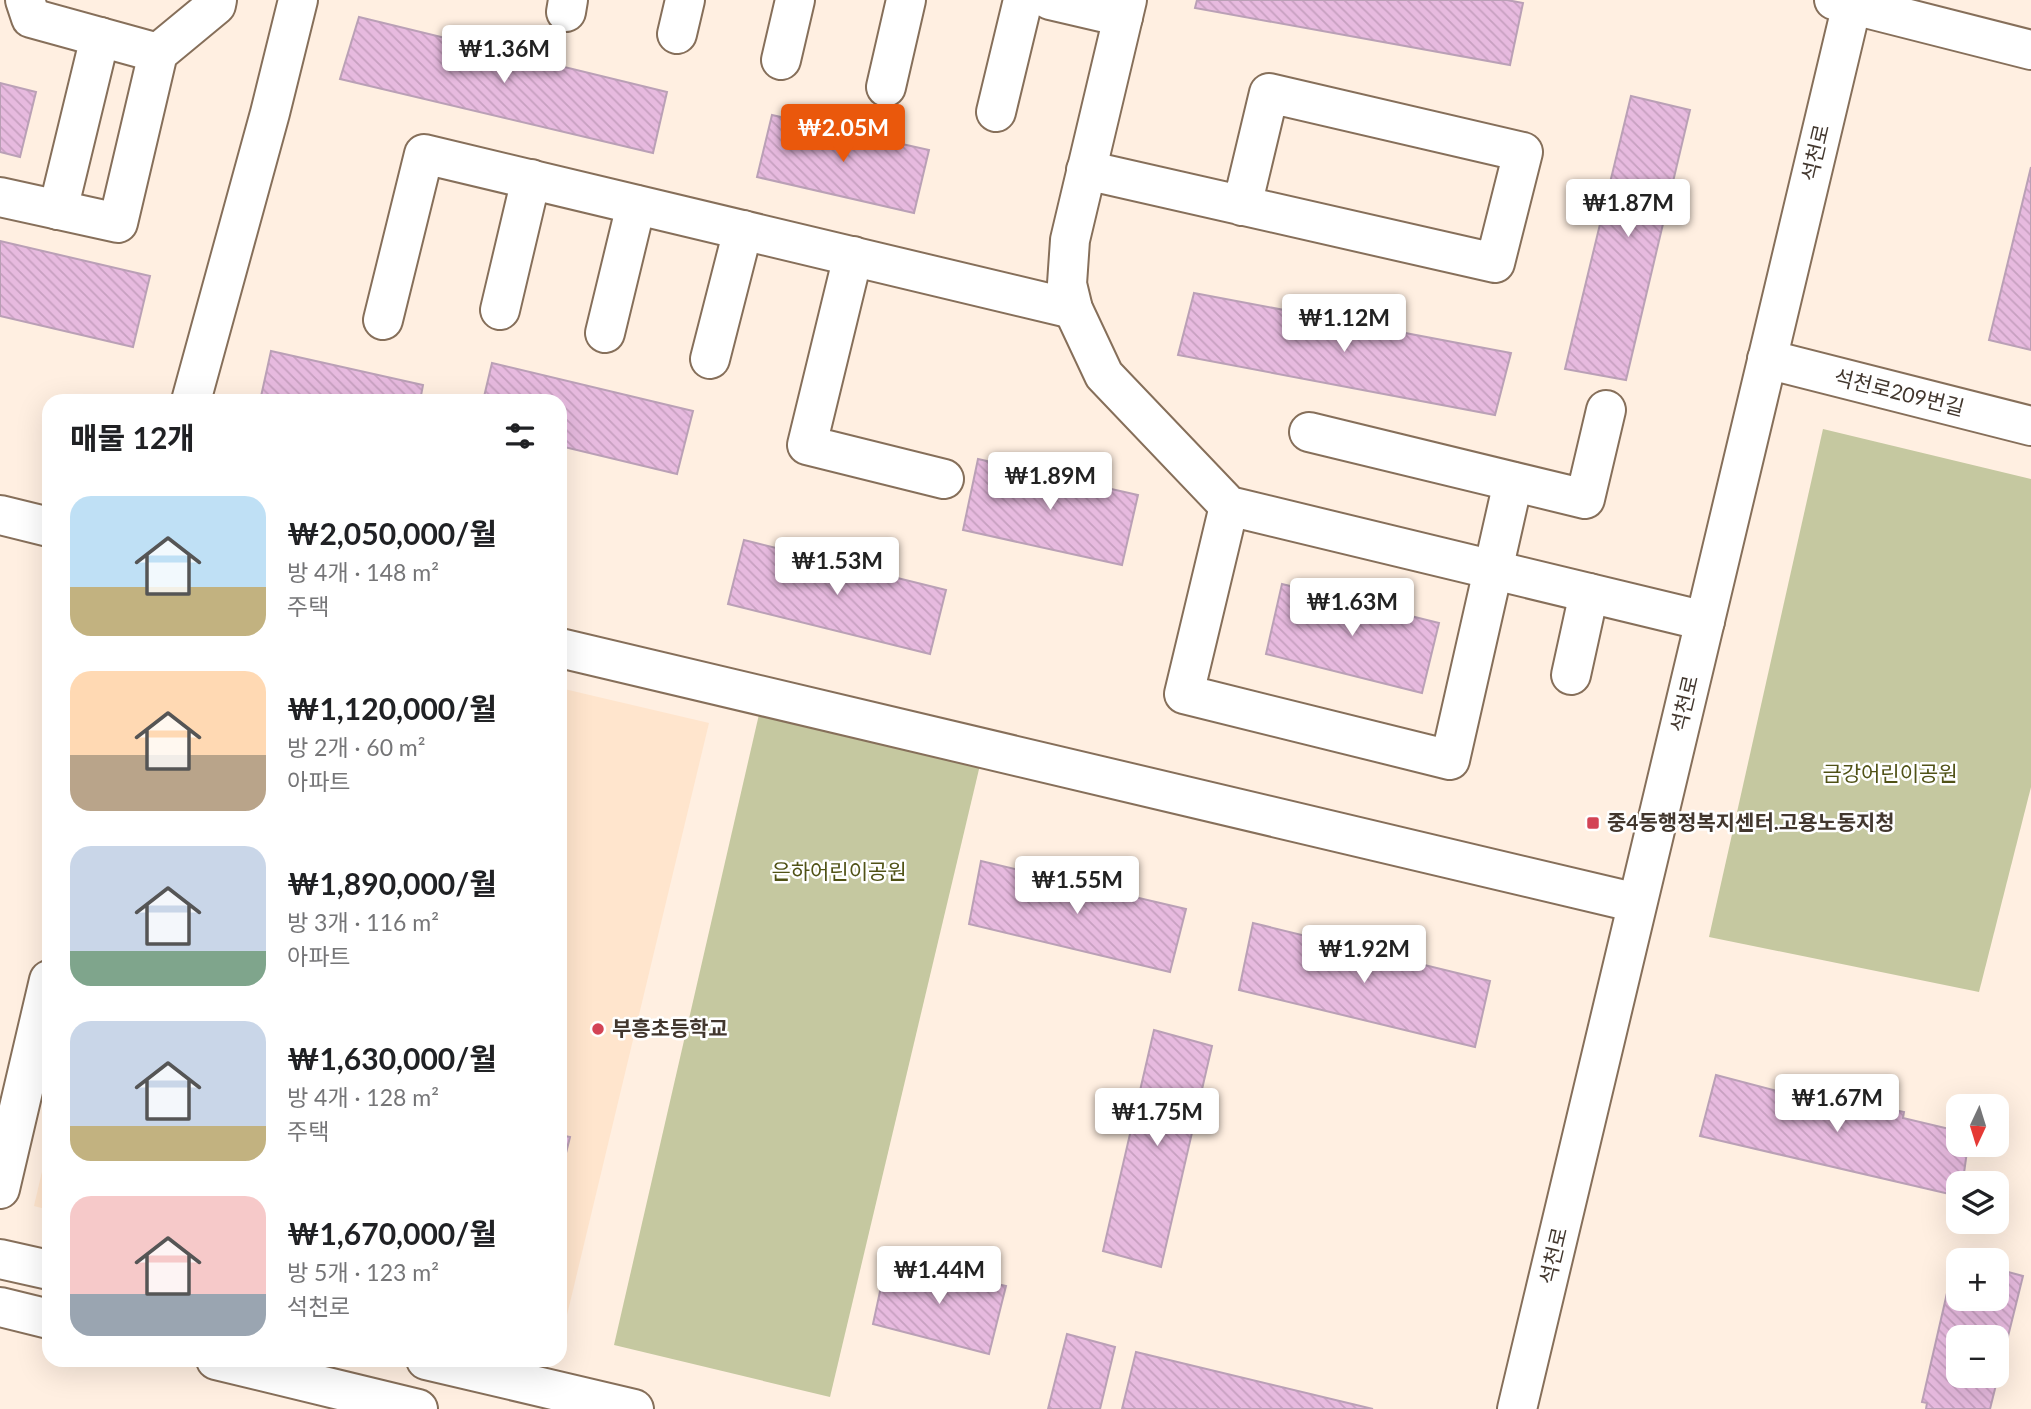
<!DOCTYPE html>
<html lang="ko">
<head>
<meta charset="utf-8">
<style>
	body { margin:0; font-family:Lato,"Noto Sans KR",sans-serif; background:#f6f6f6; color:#202124; height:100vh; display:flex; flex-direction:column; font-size:26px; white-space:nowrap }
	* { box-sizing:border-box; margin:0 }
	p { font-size:23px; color:#757577 }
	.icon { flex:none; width:38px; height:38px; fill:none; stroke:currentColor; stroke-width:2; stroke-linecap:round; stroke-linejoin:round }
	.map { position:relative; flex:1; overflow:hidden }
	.panel { position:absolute; left:42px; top:394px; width:525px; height:973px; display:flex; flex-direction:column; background:#fff; border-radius:21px; box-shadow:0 7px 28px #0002 }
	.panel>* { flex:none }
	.needle { width:46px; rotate:184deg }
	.fabs { position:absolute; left:1946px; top:1094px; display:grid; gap:14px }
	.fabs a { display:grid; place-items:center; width:63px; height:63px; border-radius:14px; background:#fff; box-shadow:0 7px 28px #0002; font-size:35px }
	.price { position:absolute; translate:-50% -60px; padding:0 16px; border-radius:7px; background:#fff; color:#222; font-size:23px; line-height:46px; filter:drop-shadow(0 2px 4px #0008) }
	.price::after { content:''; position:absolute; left:50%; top:42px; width:21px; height:16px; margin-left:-10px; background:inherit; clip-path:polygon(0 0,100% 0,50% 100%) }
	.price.current { background:#ea580c; color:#fff }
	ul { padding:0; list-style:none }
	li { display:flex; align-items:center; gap:21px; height:175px; padding:0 28px }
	li span { display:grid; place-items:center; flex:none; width:196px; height:140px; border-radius:21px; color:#555 }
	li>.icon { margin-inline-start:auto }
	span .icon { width:84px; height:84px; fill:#fffc; stroke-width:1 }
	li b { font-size:30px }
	h2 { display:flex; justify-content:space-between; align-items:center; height:84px; padding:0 28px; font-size:30px }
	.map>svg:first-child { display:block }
	.built { fill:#ffe5cd }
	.green { fill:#c5c8a0 }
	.building { fill:url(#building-back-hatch); stroke:#baa0b6; stroke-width:2; fill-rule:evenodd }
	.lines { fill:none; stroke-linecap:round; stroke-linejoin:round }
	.street-casing { stroke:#866f5a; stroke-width:42 }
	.secondary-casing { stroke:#866f5a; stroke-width:42 }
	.street { stroke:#fff; stroke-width:38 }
	.secondary { stroke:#fff; stroke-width:38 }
	.poi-dot { fill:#d34355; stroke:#fff; stroke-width:2.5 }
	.labels { text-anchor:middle; stroke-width:5; stroke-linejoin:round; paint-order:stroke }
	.street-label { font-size:21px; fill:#42372e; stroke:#fff }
	.park-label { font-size:21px; fill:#505216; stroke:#fff }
	.poi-label { font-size:21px; font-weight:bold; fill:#42372e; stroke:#fff; text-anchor:start }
</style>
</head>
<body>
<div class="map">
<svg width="2031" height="1409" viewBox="0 0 2031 1409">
	<defs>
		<pattern id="building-back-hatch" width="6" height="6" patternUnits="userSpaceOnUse" patternTransform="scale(1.75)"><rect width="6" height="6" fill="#e7badf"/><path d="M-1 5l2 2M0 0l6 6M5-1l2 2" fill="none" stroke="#c7a0c0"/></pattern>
	</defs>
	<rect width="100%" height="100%" fill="#ffefe1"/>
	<g class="built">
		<polygon points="560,688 709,723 562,1336 560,1335"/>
		<polygon points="49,1141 49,1210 34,1206"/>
	</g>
	<g class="green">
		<polygon points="1823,429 2031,479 2031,787 1979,992 1709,937"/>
		<polygon points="760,710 980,765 830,1397 614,1345"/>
	</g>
	<g class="building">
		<polygon points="1197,0 1507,0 1523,3 1510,65 1195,8"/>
		<polygon points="359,17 667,92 653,153 340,79"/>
		<polygon points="0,83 36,92 20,157 0,152"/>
		<polygon points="1631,96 1690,110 1626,380 1565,369"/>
		<polygon points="772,115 929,150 914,213 757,177"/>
		<polygon points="2031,167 2031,350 1989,340"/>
		<polygon points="0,241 150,276 133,347 0,316"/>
		<polygon points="1194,293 1511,353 1495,415 1178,355"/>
		<polygon points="271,351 423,385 420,401 260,401"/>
		<polygon points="492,363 693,411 677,474 560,446 560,401 483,401"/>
		<polygon points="978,459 1138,495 1122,565 963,530"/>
		<polygon points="744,540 946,590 930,654 728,604"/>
		<polygon points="1282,584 1439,623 1422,693 1266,654"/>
		<polygon points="981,861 1186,909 1170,972 969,924"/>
		<polygon points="1253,923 1490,981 1475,1047 1239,990"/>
		<polygon points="1154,1030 1212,1046 1161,1267 1103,1251"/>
		<polygon points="1716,1075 1781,1092 1783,1086 1904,1112 1903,1118 1958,1131 1958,1144 1968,1144 1964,1173 1974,1176 1973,1183 1958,1183 1958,1196 1700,1136"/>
		<polygon points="560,1135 570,1137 560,1177"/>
		<polygon points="887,1259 1006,1286 989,1354 873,1324"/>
		<path d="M 1997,1269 L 2023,1276 L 1990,1409 L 1926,1409 L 1927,1403 L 1922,1402 L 1947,1293 L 1952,1294 L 1958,1271 L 1958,1298 L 1997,1298 ZM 1958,1337 L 1997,1337 L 1997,1376 L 1958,1376 Z"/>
		<polygon points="1067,1334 1115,1347 1100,1409 1048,1409"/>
		<polygon points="1136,1352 1373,1409 1122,1409"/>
	</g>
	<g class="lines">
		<defs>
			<g id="street">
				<polyline points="25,0 31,18 158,53"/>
				<polyline points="1050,0 1123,17"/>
				<polyline points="1127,0 1070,240 1067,284 1073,309 1104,375 1229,506 1705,621"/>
				<polyline points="1834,0 2031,50"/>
				<polyline points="566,12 568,0"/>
				<polyline points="677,34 685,0"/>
				<polyline points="781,60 795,0"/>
				<polyline points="886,87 906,0"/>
				<polyline points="996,112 1023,0"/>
				<polyline points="1086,170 1495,263 1523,152 1269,93 1242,206"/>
				<polyline points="0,197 118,223 158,53 216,5 217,0"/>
				<polyline points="58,210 100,37"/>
				<polyline points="853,256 807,445 944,479"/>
				<polyline points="500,310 531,179"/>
				<polyline points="383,320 424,154 1073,309"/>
				<polyline points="605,333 636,205"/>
				<polyline points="710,359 743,230"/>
				<polyline points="1767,359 2031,426"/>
				<polyline points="191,401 270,113 298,0"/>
				<polyline points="1309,432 1585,499 1606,410"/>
				<polyline points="1229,506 1184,694 1450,760 1513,482"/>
				<polyline points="0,515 49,527"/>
				<polyline points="560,648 1637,903"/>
				<polyline points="1571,675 1589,593"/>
				<polyline points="0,1189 49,980"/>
				<polyline points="0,1259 49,1270"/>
				<polyline points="0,1307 49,1319"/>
				<polyline points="216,1360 418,1409"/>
				<polyline points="426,1360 634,1409"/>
			</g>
			<polyline id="secondary" points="1517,1409 1853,0"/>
		</defs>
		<use href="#street" class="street-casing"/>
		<use href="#secondary" class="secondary-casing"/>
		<use href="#street" class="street"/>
		<use href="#secondary" class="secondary"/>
	</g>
	<g class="poi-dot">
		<rect x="1586" y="816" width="14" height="14" rx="3.5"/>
		<circle cx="598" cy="1029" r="7"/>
	</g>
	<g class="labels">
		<g class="street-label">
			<text transform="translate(1816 153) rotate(-77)" y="7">석천로</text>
			<text transform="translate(1899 393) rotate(14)" y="7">석천로209번길</text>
			<text transform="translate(1685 704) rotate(-77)" y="7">석천로</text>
			<text transform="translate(1554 1256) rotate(-77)" y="7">석천로</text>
		</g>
		<g class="park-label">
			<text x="1890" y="781">금강어린이공원</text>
			<text x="839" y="879">은하어린이공원</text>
		</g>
		<g class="poi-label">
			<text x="1607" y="830">중4동행정복지센터.고용노동지청</text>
			<text x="612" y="1036">부흥초등학교</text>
		</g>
	</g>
</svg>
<div class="fabs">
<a><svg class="needle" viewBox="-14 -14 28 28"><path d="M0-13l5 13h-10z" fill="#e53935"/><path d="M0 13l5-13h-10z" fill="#757577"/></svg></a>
<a><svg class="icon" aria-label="layers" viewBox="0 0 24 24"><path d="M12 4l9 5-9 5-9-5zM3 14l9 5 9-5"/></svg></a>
<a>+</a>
<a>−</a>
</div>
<b class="price" style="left:504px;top:85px">₩1.36M</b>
<b class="price current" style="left:843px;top:164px">₩2.05M</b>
<b class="price" style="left:1628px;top:239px">₩1.87M</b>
<b class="price" style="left:1344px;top:354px">₩1.12M</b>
<b class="price" style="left:1050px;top:512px">₩1.89M</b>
<b class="price" style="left:837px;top:597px">₩1.53M</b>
<b class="price" style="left:1352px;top:638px">₩1.63M</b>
<b class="price" style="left:1077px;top:916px">₩1.55M</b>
<b class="price" style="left:1364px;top:985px">₩1.92M</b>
<b class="price" style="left:1837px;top:1134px">₩1.67M</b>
<b class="price" style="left:1157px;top:1148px">₩1.75M</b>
<b class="price" style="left:939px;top:1306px">₩1.44M</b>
<section class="panel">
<h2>매물 12개<svg class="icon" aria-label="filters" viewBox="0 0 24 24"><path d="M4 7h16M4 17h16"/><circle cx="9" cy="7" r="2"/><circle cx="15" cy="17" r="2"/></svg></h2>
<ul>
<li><span style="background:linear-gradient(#bfe0f5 65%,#c2b280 0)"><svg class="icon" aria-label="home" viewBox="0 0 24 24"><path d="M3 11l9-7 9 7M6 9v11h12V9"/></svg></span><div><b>₩2,050,000/월</b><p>방 4개 · 148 m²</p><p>주택</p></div></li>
<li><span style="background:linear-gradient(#ffd9b3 60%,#b9a48a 0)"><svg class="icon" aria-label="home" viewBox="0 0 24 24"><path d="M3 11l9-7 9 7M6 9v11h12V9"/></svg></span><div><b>₩1,120,000/월</b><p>방 2개 · 60 m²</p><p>아파트</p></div></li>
<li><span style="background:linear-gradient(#c9d6e8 75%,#7fa58c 0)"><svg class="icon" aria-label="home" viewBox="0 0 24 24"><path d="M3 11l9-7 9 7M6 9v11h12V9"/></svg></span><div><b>₩1,890,000/월</b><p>방 3개 · 116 m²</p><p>아파트</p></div></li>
<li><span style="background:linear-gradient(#c9d6e8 75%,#c2b280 0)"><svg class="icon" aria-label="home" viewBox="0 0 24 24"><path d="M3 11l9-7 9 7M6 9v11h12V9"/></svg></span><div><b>₩1,630,000/월</b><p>방 4개 · 128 m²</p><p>주택</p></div></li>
<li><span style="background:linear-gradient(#f6c9c9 70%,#9aa5b1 0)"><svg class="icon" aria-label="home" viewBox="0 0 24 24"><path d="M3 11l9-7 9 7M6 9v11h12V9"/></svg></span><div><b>₩1,670,000/월</b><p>방 5개 · 123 m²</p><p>석천로</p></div></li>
</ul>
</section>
</div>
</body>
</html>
